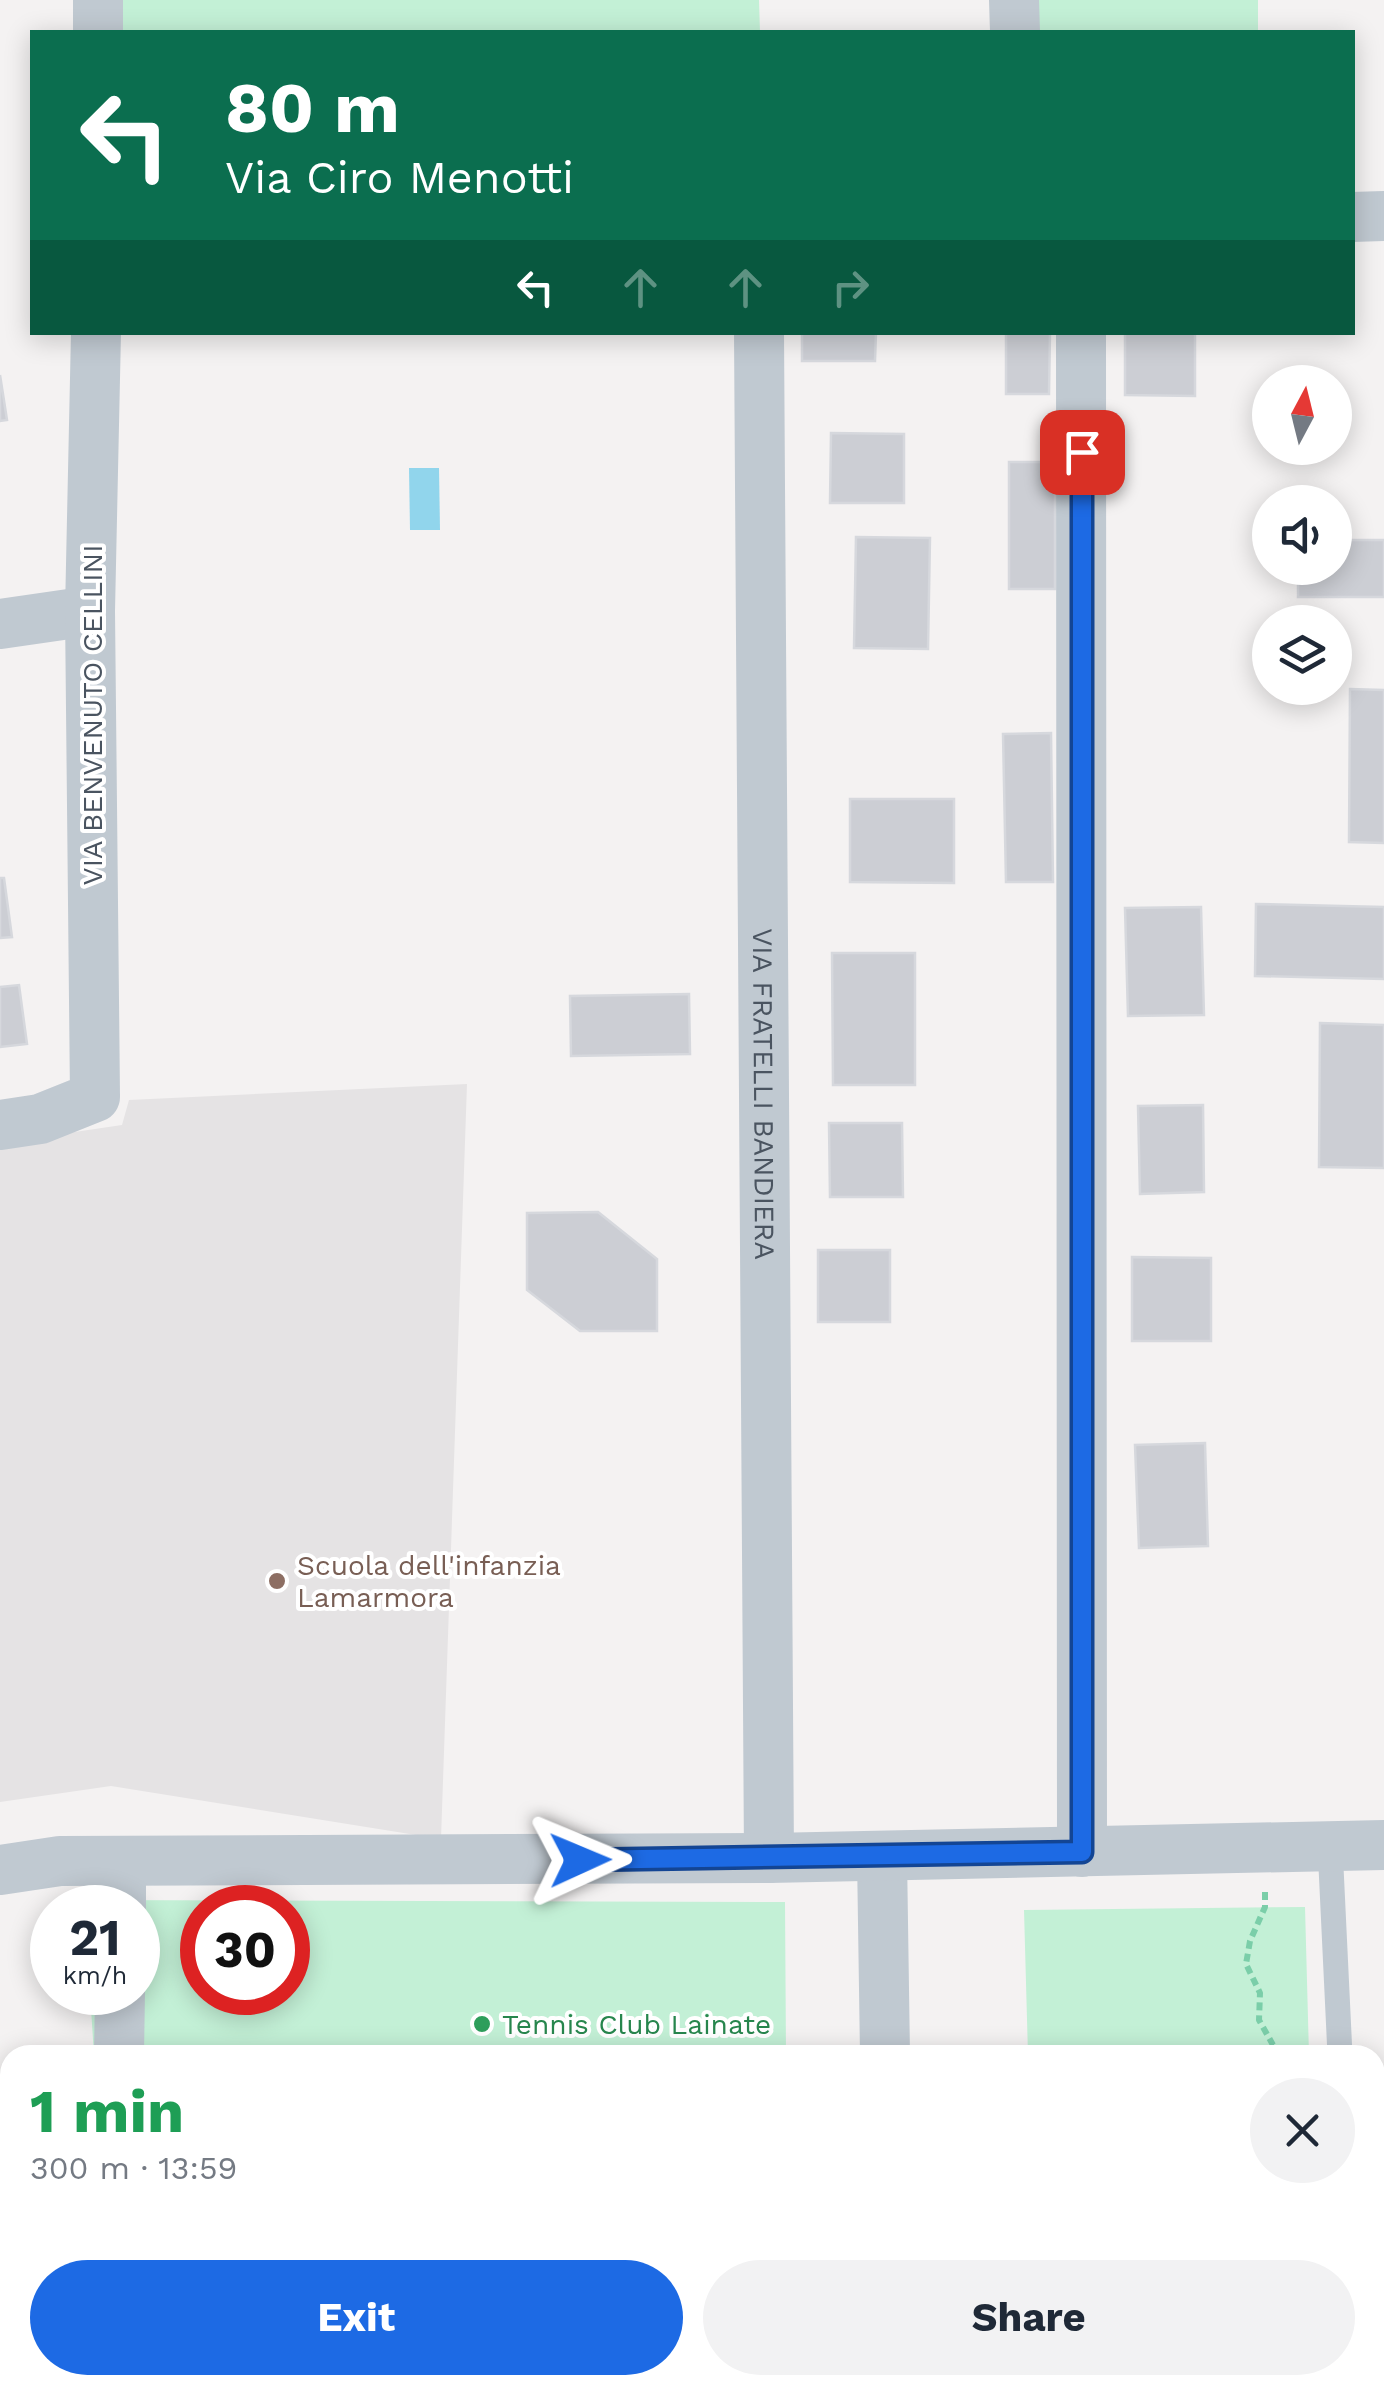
<!DOCTYPE html>
<meta charset="utf-8">
<style>
:root{--surface:#fff;--page:#f2f2f3;--text:#1f2937;--muted:#747a83;--accent:#1d6ae4}
body{margin:0;font-family:"Work Sans",sans-serif;background:var(--page);color:var(--text);height:100vh;display:flex;flex-direction:column;font-size:38px;white-space:nowrap}
*{box-sizing:border-box;margin:0}
p{font-size:32px;color:var(--muted)}
.icon{flex:none;width:55px;height:55px;fill:none;stroke:currentColor;stroke-width:2;stroke-linecap:round;stroke-linejoin:round}
.map{position:relative;flex:1;overflow:hidden}
.sheet{position:absolute;left:0px;top:2045px;width:1385px;height:350px;display:flex;flex-direction:column;background:var(--surface);border-radius:30px 30px 0 0;box-shadow:0 5px 25px #0003}
.sheet>*{flex:none}
.top-card{position:absolute;left:30px;top:30px;width:1325px;height:305px;border-radius:0px;box-shadow:0 5px 25px #0003;background:#0b6e4f;color:#fff;overflow:hidden}
.needle{width:65px;rotate:7deg}
.tools{position:absolute;left:1252px;top:365px;display:grid;gap:20px}
.tools a{display:grid;place-items:center;width:100px;height:100px;border-radius:50%;background:var(--surface);box-shadow:0 5px 25px #0003;font-size:50px}
.speed{position:absolute;left:30px;top:1885px;display:flex;gap:20px;font-size:50px;font-weight:700;text-align:center}
.speed>*{display:grid;place-content:center;width:130px;height:130px;border-radius:50%;background:var(--surface);box-shadow:0 5px 25px #0003;line-height:1}
.speed small{font-size:25px;font-weight:400}
.speed .limit{border:15px solid #d22;background:#fff;color:#111}
.pin{position:absolute;display:grid;place-items:center;width:85px;height:85px;color:#fff;margin:-42px;border-radius:20px;box-shadow:0 5px 15px #0006}
.me{position:absolute;width:110px;margin:-55px;rotate:89deg;stroke-linejoin:round;filter:drop-shadow(0 0 8px #0008)}
.turn{display:flex;align-items:center;gap:35px;height:210px;padding:0 30px;font-size:45px}
.turn .icon{width:130px;height:130px;stroke-width:2.5}
.turn b{display:block;font-size:70px;line-height:85px}
.lanes{display:flex;align-items:center;height:95px;padding:0 30px;background:#0003;justify-content:center;gap:50px;direction:ltr}
.lanes .off{opacity:.35}
.round{display:grid;place-items:center;flex:none;width:105px;height:105px;border-radius:52px;background:var(--page)}
.overview{display:flex;align-items:center;justify-content:space-between;height:170px;padding:0 30px}
h1{font-size:60px;font-weight:700;line-height:75px;color:#1e9e55}
.primary-button{display:flex;gap:20px;margin-top:auto;padding:20px 30px}
.primary-button a{flex:1;height:115px;border-radius:60px;background:var(--accent);color:#fff;font-size:40px;font-weight:700;line-height:115px;text-align:center}
.primary-button a+a{background:var(--page);color:var(--text)}
.map>svg:first-child{display:block}
.education{fill:#e5e3e4}
.green{fill:#c3f0d6;fill-rule:evenodd}
.water{fill:#91d5ec}
.building{fill:#ccced4;stroke:#d6d8dd;stroke-width:2.5}
.lines{fill:none;stroke-linecap:round;stroke-linejoin:round}
.path{stroke:#7bcea9;stroke-width:6;stroke-dasharray:8 5;stroke-linecap:butt}
.service{stroke:#c0c9d1;stroke-width:25}
.minor{stroke:#c0c9d1;stroke-width:50}
.route-casing{stroke:#134594;stroke-width:25}
.route{stroke:#1d6ae4;stroke-width:18}
.education-dot{fill:#8d6e63;stroke:#fff;stroke-width:4}
.leisure-dot{fill:#2e9e5b;stroke:#fff;stroke-width:4}
.labels{text-anchor:middle;stroke-width:8;stroke-linejoin:round;paint-order:stroke}
.street-label{font-size:28px;fill:#4a5460;stroke:#fff}
.education-label{font-size:28px;fill:#785e54;stroke:#fff;text-anchor:start}
.leisure-label{font-size:28px;fill:#27864d;stroke:#fff;text-anchor:start}
</style>
<div class="map">
<svg width="1384" height="2395" viewBox="0 0 1384 2395">
<rect width="100%" height="100%" fill="#f4f2f2"/>
<path class="education" d="M467,1084l-26,755 -330,-53 -111,16v-659l122,-18 7,-25z"/>
<path class="green" d="M119,0h640l1,32h-641z
M1038,0h220v32h-219z
M82,1900l703,2 1,153h-692l-4,-62 48,-1v-84l-55,-1zM202,1908h86v84h-86z
M1305,1907l4,148h-281l-4,-145z
M120,2385h668v10h-667z"/>
<path class="water" d="M409,468h30l1,62h-30z"/>
<path class="building" d="M802,332h74l-1,29h-73z
M1006,332h44l-1,62h-43z
M1125,332h70v64l-70,-1z
M0,375l7,45 -7,1z
M831,433l73,1v69h-74z
M1009,462h46v127h-46z
M856,537l74,1 -2,111 -74,-1z
M1335,540h49v57h-86v-29h37z
M1350,689l34,1v153l-35,-1z
M1051,733l2,149h-47l-3,-148z
M850,799h104v84l-104,-1z
M0,878h4l8,59 -12,1z
M1256,904l128,3v72l-129,-3z
M1201,907l3,108 -76,1 -3,-108z
M832,953h83v132h-82z
M19,985l8,59 -27,3v-60z
M689,994l1,60 -119,2 -1,-60z
M1320,1023l64,2v143l-65,-1z
M1203,1105l1,87 -64,2 -2,-88z
M829,1123h73l1,74h-73z
M598,1212l59,47v72h-77l-53,-41v-77z
M818,1250h72v72h-72z
M1132,1257l79,1v83h-79z
M1205,1443l3,103 -69,2 -4,-103z"/>
<g class="lines">
<path class="path" d="M1265,1892v15l-15,34 -4,23 14,29 -1,27 14,25 12,10
M1313,2385v10"/>
<path class="service" d="M1330,1846l10,209"/>
<g class="minor">
<path d="M1014,0l1,32"/>
<path d="M98,32v-32"/>
<path d="M1352,217l32,-1"/>
<path id="s1" d="M759,332l10,1526"/>
<path d="M1081,332l1,1520"/>
<path d="M0,624l90,-13"/>
<path d="M0,1125l40,-6 55,-22 -5,-486 6,-279"/>
<path d="M882,1856l3,199"/>
<path d="M0,1870l60,-9 709,-3 615,-13"/>
<path d="M121,1908v-45"/>
<path d="M119,2055l1,-63"/>
<path d="M0,2325l10,-1"/>
<path d="M119,2385v10"/>
<path d="M891,2385v10"/>
</g>
</g>
<g class="lines">
<g class="route-casing">
<path id="route" d="M580,1860l502,-8v-1400"/>
</g>
<use href="#route" class="route"/>
</g>
<circle class="education-dot" cx="277" cy="1581" r="10"/>
<circle class="leisure-dot" cx="482" cy="2024" r="10"/>
<g class="labels">
<g class="street-label">
<text transform="translate(92 715) rotate(-90)" y="10">VIA BENVENUTO CELLINI</text>
<text dy="10" stroke="none"><textPath href="#s1" startOffset="762">VIA FRATELLI BANDIERA</textPath></text>
</g>
<g class="education-label">
<text x="297" y="1575">Scuola dell'infanzia<tspan x="297" dy="32">Lamarmora</tspan></text>
</g>
<g class="leisure-label">
<text x="502" y="2034">Tennis Club Lainate</text>
</g>
</g>
</svg>
<div class="tools">
<a><svg class="needle" viewBox="-14 -14 28 28"><path d="M0-13l5 13h-10z" fill="#e53935"/><path d="M0 13l5-13h-10z" fill="#747a83"/></svg></a>
<a><svg class="icon" aria-label="sound" viewBox="0 0 24 24"><path d="M4 9h4l5-4v14l-5-4H4zM17 9q2 3 0 6"/></svg></a>
<a><svg class="icon" aria-label="layers" viewBox="0 0 24 24"><path d="M12 4l9 5-9 5-9-5zM3 14l9 5 9-5"/></svg></a>
</div>
<div class="speed"><div>21<small>km/h</small></div><div class="limit">30</div></div>
<div class="pin" style="left:1082px;top:452px;background:#d93025"><svg class="icon" aria-label="arrive" viewBox="0 0 24 24"><path d="M6 21V4h12l-3 4 3 4H6"/></svg></div>
<svg class="me" style="left:580px;top:1860px" viewBox="-20 -20 40 40"><path d="M0-17L14 15 0 8-14 15z" fill="#1d6ae4" stroke="#fff" stroke-width="4"/></svg>
<div class="top-card">
<div class="turn"><svg class="icon" aria-label="left" viewBox="0 0 24 24"><path d="M17 20v-9H6M10 6l-5 5 5 5"/></svg><div><b>80 m</b>Via Ciro Menotti</div></div>
<div class="lanes"><svg class="icon" aria-label="left" viewBox="0 0 24 24"><path d="M17 20v-9H6M10 6l-5 5 5 5"/></svg><svg class="icon off" aria-label="ahead" viewBox="0 0 24 24"><path d="M12 20V5M6 11l6-6 6 6"/></svg><svg class="icon off" aria-label="ahead" viewBox="0 0 24 24"><path d="M12 20V5M6 11l6-6 6 6"/></svg><svg class="icon off" aria-label="right" viewBox="0 0 24 24"><path d="M7 20v-9h11M14 6l5 5-5 5"/></svg></div>
</div>
<section class="sheet">
<div class="overview"><div><h1>1 min</h1><p>300 m · 13:59</p></div><a class="round"><svg class="icon" aria-label="close" viewBox="0 0 24 24"><path d="M6 6l12 12M18 6L6 18"/></svg></a></div>
<div class="primary-button"><a>Exit</a><a>Share</a></div>
</section>
</div>
